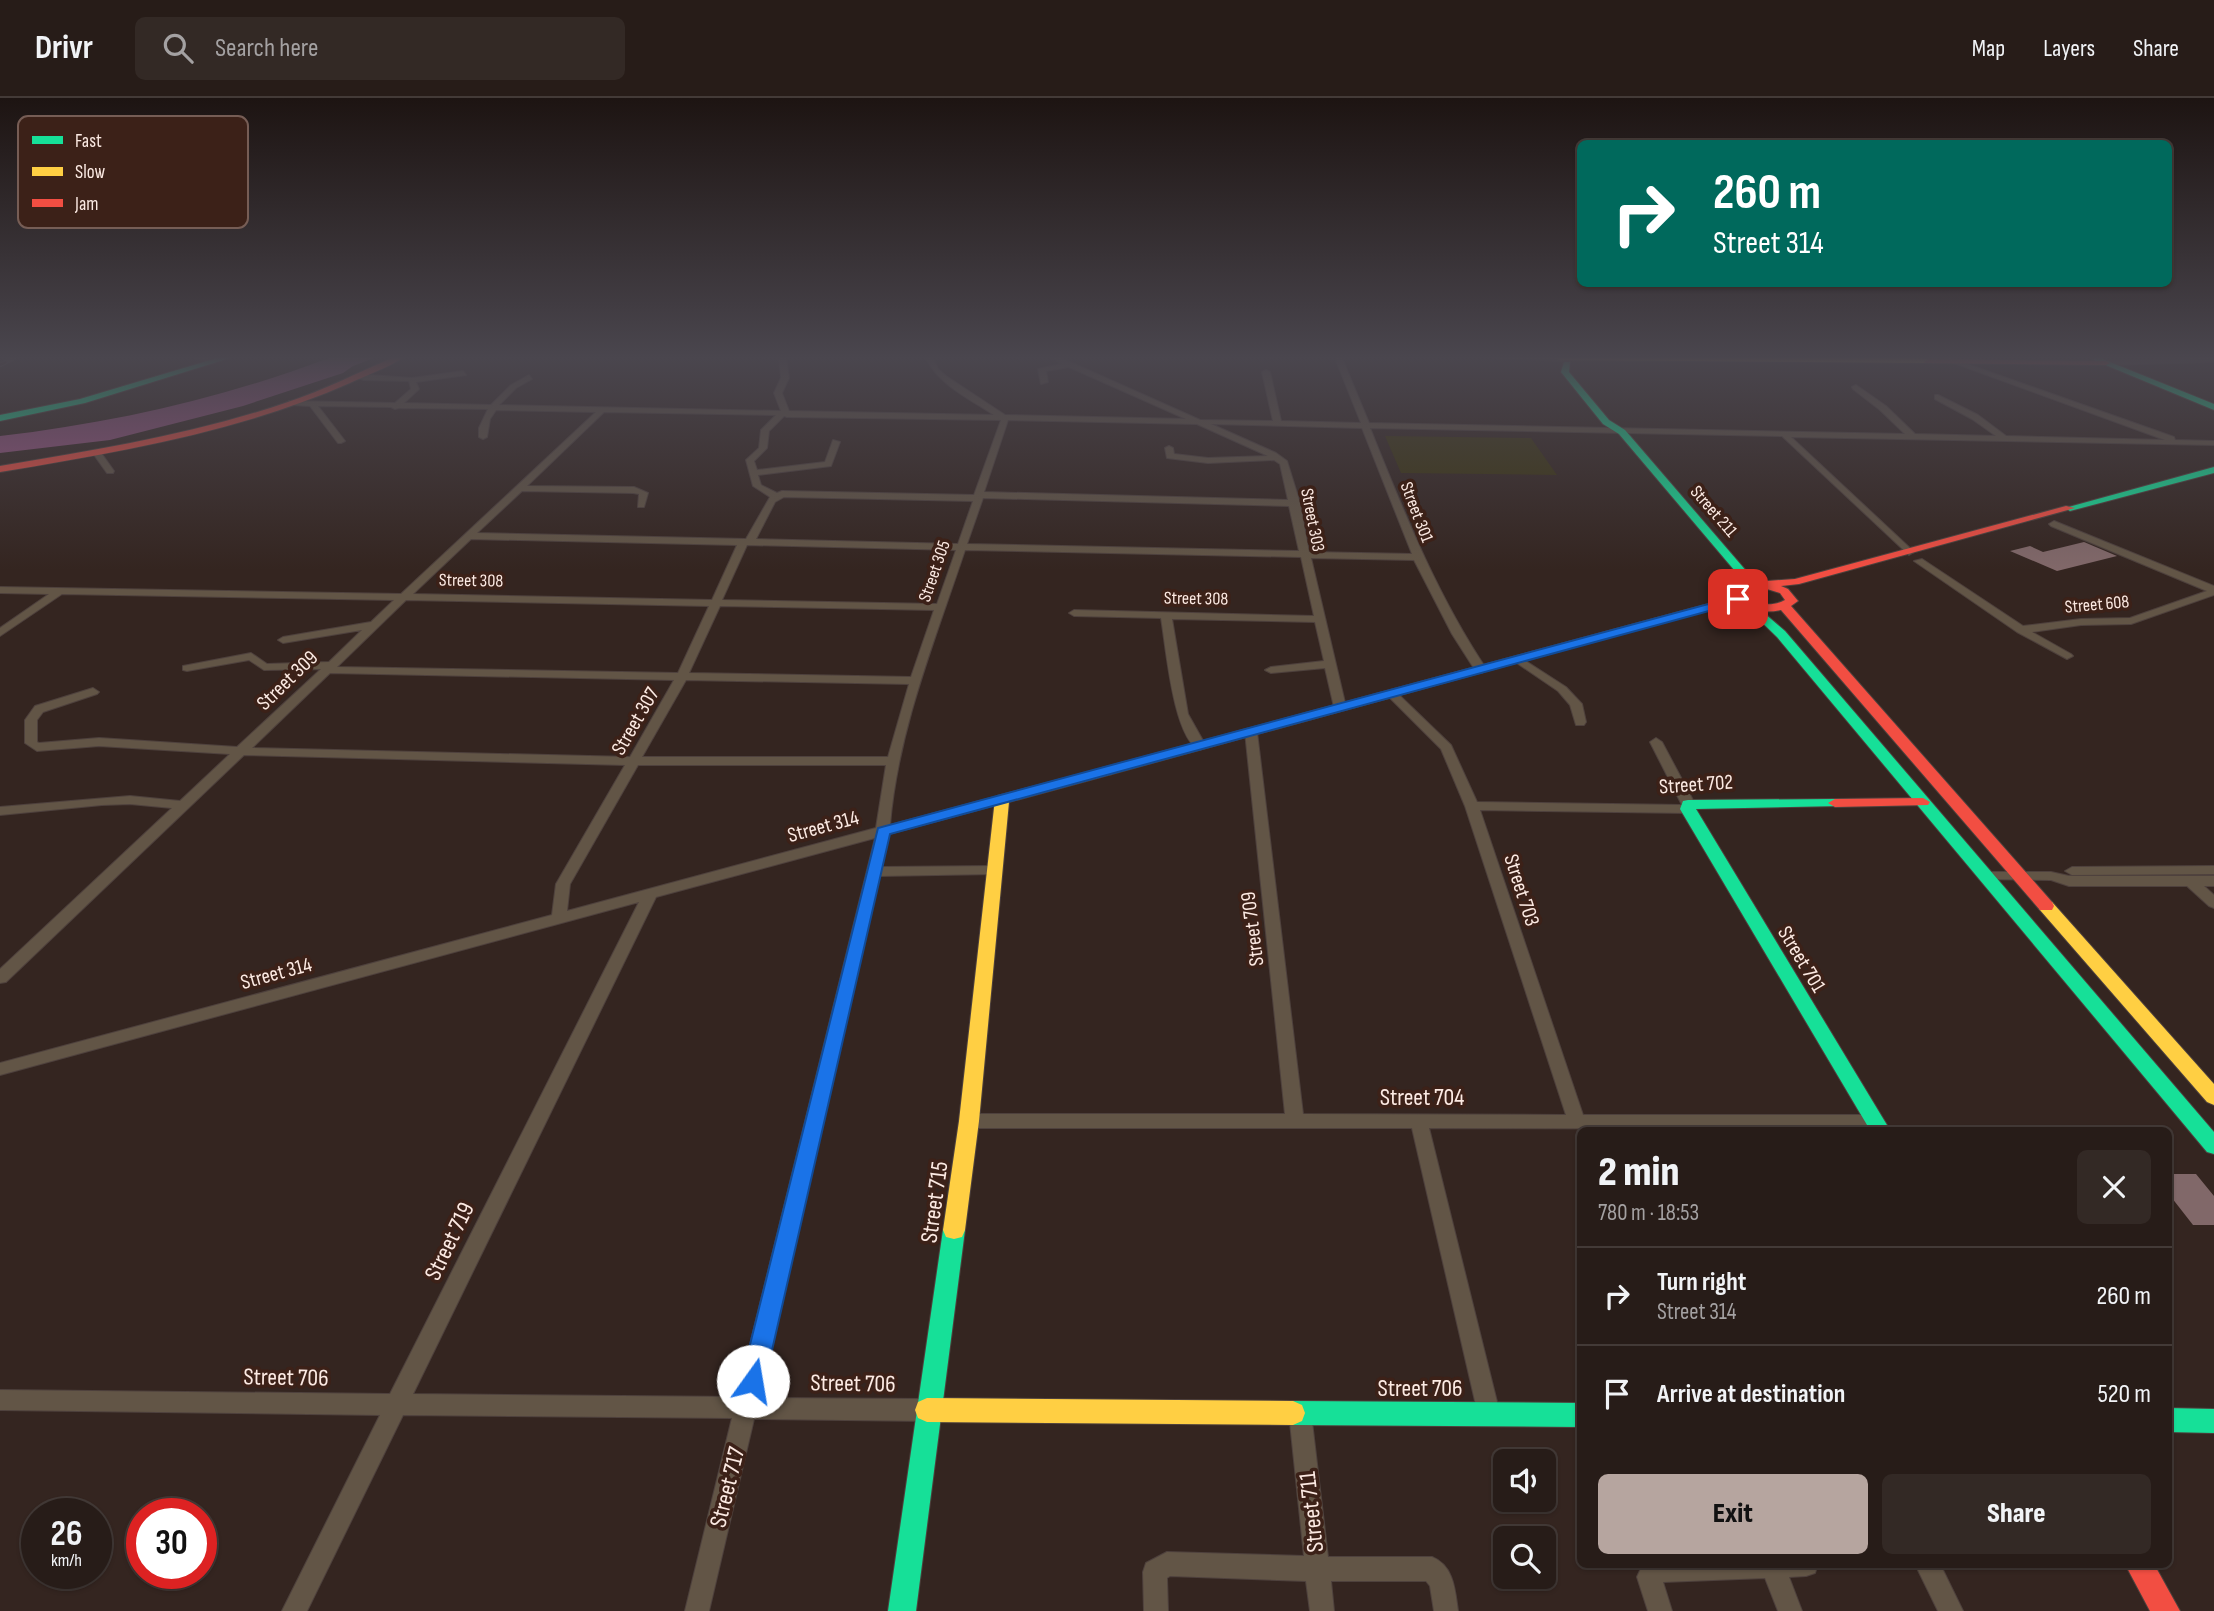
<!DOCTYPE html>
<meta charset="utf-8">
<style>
:root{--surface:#271c18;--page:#332925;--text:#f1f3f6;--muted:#a4a1a2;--line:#433a37;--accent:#b6a59f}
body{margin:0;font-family:"Sofia Sans Condensed",sans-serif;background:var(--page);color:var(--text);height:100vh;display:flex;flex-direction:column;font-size:26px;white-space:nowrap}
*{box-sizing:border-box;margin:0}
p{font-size:23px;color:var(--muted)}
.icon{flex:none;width:38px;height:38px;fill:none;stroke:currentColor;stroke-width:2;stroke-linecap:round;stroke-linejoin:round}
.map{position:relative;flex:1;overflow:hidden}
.details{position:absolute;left:1577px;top:1029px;width:595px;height:441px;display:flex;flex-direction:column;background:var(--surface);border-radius:10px;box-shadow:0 2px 5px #0004,0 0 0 2px var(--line)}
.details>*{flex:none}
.top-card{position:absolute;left:1577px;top:42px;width:595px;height:147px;border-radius:10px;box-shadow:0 2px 5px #0004,0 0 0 2px var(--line);background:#00695c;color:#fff;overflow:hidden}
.fabs{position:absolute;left:1493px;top:1351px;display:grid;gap:14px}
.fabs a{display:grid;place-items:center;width:63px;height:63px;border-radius:10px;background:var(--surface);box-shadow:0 2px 5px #0004,0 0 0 2px var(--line);font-size:35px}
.speed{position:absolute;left:21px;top:1400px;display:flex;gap:14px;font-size:35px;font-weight:700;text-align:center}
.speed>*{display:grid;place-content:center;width:91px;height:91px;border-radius:50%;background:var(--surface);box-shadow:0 2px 5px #0004,0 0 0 2px var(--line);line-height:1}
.speed small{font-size:18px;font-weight:400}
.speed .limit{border:10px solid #d22;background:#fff;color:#111}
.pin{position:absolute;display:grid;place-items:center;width:60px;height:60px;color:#fff;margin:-30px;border-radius:14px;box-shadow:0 4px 10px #0006}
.me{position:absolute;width:77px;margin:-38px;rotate:13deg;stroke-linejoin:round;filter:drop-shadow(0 0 5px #0008)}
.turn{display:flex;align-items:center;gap:24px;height:147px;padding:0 21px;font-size:32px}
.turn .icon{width:91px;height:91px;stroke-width:2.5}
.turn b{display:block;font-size:49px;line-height:60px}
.round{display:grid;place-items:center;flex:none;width:74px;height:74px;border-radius:10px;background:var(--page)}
.headline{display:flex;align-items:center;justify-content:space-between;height:119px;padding:0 21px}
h1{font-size:42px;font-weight:800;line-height:52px}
.action{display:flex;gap:14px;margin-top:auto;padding:14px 21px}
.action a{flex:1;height:80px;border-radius:10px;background:var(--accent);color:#111;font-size:28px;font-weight:800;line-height:80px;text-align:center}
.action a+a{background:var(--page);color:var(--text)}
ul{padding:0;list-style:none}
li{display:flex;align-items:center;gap:21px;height:98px;padding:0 21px;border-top:2px solid var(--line)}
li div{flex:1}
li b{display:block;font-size:26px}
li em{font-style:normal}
header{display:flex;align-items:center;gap:42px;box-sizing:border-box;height:98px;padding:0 35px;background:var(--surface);border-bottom:2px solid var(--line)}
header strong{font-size:33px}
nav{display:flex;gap:38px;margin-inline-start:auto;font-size:24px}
.search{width:490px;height:63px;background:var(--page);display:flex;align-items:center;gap:18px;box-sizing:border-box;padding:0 24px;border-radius:10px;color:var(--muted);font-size:26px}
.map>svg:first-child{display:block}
.green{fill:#3b340f}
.water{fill:#9a5584}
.building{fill:#816869}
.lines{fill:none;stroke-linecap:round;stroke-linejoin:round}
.street-casing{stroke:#4e413d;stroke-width:2}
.fast-casing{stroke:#4e413d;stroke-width:2}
.slow-casing{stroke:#4e413d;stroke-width:2}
.jam-casing{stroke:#4e413d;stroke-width:2}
.street{fill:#625546;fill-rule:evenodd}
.fast{fill:#16e098;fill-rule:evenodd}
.slow{fill:#ffcf43;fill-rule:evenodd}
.jam{fill:#f24e42;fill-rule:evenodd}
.rail-casing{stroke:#685c53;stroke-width:4.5}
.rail{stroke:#3c2118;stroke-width:2.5;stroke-dasharray:7;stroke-linecap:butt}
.route{fill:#1a73e8;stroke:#114b97;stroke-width:2}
.labels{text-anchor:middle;stroke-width:7;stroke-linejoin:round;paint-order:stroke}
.far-street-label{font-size:18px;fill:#fceae3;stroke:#3c2118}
.street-label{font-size:21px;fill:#fceae3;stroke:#3c2118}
.near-street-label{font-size:24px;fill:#fceae3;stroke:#3c2118}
.key{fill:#3c2118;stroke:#765d55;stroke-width:2}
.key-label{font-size:19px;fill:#fceae3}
</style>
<header>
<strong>Drivr</strong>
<div class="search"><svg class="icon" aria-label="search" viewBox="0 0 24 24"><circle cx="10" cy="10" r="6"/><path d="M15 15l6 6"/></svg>Search here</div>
<nav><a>Map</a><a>Layers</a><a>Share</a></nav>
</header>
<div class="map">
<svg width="2214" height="1513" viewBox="0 0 2214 1513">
<rect width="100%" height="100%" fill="#342520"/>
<path class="green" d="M1385,338l146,2 26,37 -156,-2z"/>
<path class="water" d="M329,260h45l-21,8 -10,7 -100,33 -133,34 -110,13v-17c113,-13 223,-38 329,-78z"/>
<path class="building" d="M2084,444l33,14 -60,15 -47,-20 20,-5 13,6z
M2168,1076h28l18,22v29h-21l-25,-32z"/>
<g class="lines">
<g class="street-casing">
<path id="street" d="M194,260h12l10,4 -3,2z
M779,260h7l3,20 -7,15 7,18 205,4c-24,-16 -55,-30 -68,-57h7l5,11 8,7 59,39 181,4 -117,-52 -23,4 2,11 -7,2 -3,-15 24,-5 -10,-6h9l139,62 73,1 -11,-49 4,-2 4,2 11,49 80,2 -26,-65h7l27,65 536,11 -25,-24 -27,-21 -1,-2 4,-2 30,21 29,28 81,2 -24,-17 -37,-20v-4h3l40,20 28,21 159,4 -222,-81 7,-1 224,79 1,3 39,1v4l-423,-8 121,113 2,2 -5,3 -127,-119 -412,-8c34,84 66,166 117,242l-6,3 -6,-3 -23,-36 -38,-74 -103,-2 35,149 -6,4 -6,-4 -9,-39 -54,5 -6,-3 6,-3 53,-6 -9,-39 -143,-3 16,95 18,32 -6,4c-27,-11 -34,-104 -39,-132l-87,-2 -5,-3 5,-3 240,6 -13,-59 -336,-7c-30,90 -67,180 -75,275l112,-30 7,4 -2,3 -118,32 -8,33 114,-1 7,4 -7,4 -116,2 -120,522 168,1 8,4 3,7 -3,7 -8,4 -173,-2 -45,192h-24l47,-193 -329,-3 -96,196h-25l98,-196 -380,-5v-20l390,4 249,-492 -639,173v-12l552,-148 4,-31 69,-119 -381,-10 -238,227 -6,1v-14l172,-161 -42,-4 -28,1 -102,10v-8l130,-11 50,5 50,-47 -131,-8 -62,5 -12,-8v-23l10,-14 58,-18 6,4 -2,2 -54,18 -6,8v22l2,1 60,-5 138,9 84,-78 -57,1 -15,-10 -62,11 -4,-1v-4l68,-13 16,11 62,-2 33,-32 -79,13 -5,-3 5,-3 88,-15 23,-22 -332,-6 -62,42v-8l49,-34 -49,-1v-6l401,7 195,-182 -100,-2 -6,9 -3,18 -4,2 -4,-2v-9l9,-19 -89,-1 -4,1 -4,-2 -73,-1 27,35 -4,2h-3l-28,-37 -18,-1h-3v-4l106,2 16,-14 -2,-8 -45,-1 -11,-4 4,-2 55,4 51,-7 3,4 -50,7 3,7 -15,14 87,2 20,-20 18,-10 3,4 -16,9 -17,17 282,6 -7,-18 7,-15zM604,314l172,3 -15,15 -2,18 -13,12 7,26 17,11 -24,42 -269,-6 45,-42 111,2 6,1 -1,13h6l4,-14 -14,-6 -107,-1zM784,318l3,1 214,3 -27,75 -192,-4 -5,2 -16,-8 -3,-10 73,-9 9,-24 -7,-2 -8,22 -68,8 -3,-9 13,-13 2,-17zM1008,322l189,4 71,32 -60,2 -34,-4 -1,-6 -4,-2 -4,2 2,10 41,5 66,-3 6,4 8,36 -304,-8zM1211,326l151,4 50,126 -103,-2 -9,-49 -13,-42 -11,-8zM784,399l189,4 -15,43 -202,-5 19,-37zM983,400l306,8 10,45 -332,-7zM471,441l266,6 -25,55 -299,-6zM747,447l209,5 -19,54 -215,-4zM406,502l303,6 -31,67 -341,-6zM720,508l214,4 -23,67 -222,-4zM330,575l344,7 -44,77 -378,-9zM686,582l223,4 -21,73h-246zM638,667h248l-10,63 -309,83 3,-27zM875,740l-138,559 -324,-3 243,-497z
M1492,260h74v1l-3,2z
M2214,260v4l-108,3 -4,-2 4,-2z
M93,352h6l15,21 -1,2h-6l-15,-21z
M2054,423l160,65v9l-83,29 -50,1 -49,7 39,22 2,2 -6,3 -50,-27 -103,-71 8,-2 101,67 58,-7 49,-1 77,-27 -156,-65 -2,-2z
M1518,558l48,31 16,17 4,18 -2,3h-8l-6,-20 -12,-14 -44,-30 -2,-2z
M1392,592l4,2 55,53 26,57 205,3 -32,-63 6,-4 6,4 33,62 -2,8 -5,1 -208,-3 103,305h292l6,2 3,5 -3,5 -6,2 -446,-1 71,286 -3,7 -8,4 -8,-4 -3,-7 -66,-286h-443l-6,-2 -3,-5 3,-5 6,-2h316l-40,-382 6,-4 6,4 46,382 263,1 -101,-309 -24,-57 -53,-53v-4z
M2214,768v8l-142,1 -7,-4 7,-4z
M1985,774h66l18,4h145v10h-10l10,9v13l-5,-2 -22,-20h-118l-18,-6 -71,-1 -2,-3 2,-3z
M1300,1304l8,4 3,7 17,144h104c22,9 23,33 26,54h-24l-4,-25 -4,-5h-95l3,30h-24l-4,-30 -136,-5 -3,2 1,33h-24l-1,-39 3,-9 21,-11 137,4 -15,-143 3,-7z
M1643,1466h175l-3,9 -9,3 -17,1 13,34h-24l-13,-33 -102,4 9,29h-24l-11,-34z
M1915,1466h25l23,47h-25z"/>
</g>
<g class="fast-casing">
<path id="fast" d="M217,260h13l-145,45 -85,18v-6l80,-16z
M2100,260l114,46v6l-123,-51z
M1564,264h6l-1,10 40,48 16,10 129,150v4h-8l-127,-150 -16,-10 -42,-52z
M2214,369v6l-144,38 -5,-3z
M1738,498l6,3 -2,2 -630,173 -5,1 -7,-4 2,-3z
M1749,502l36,31 429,501v22l-7,-2 -430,-515 -32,-31 -2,-2z
M1835,701l5,1 2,3 -2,3 -144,3 194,321h-20l-190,-321 3,-8 5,-1z
M954,1123l8,2 3,7 -49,381h-28l55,-381 3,-7z
M1293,1303l287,2v24l-287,-2 -9,-4 -3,-8 3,-8z
M2168,1310l46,1v24l-46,-1z"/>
</g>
<g class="slow-casing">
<path id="slow" d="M1556,260h321l50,1 4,2 -4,2 -367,-3z
M1107,669l5,1 2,3 -2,3 -103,28 -30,319 -14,109 -3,7 -8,2 -8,-2 -3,-7 16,-109 36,-322 2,-3z
M2046,803l6,1 162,182v21l-7,-3 -167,-192 -2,-4z
M927,1300l366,3 9,4 3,8 -3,8 -9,4 -366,-3 -9,-4 -3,-8 3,-8z"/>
</g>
<g class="jam-casing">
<path id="jam" d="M392,260h11c-16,10 -36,17 -53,25 -111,49 -231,69 -350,89v-6c97,-16 195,-32 288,-64 36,-12 69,-29 104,-44z
M1927,261l179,2 4,2 -4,2 -182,-2z
M2066,408l9,2 -276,76 -18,2 7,3 10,12 -7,5 261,296 2,4 -2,4h-12l-259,-300c-21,5 -41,-2 -56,-18l3,-8 67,-5zM1757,488l23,7 5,7c-17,9 -34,3 -48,-9v-2z
M1923,700l7,4 -2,3 -93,2 -7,-4 7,-4z
M2125,1466h29l26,47h-30z"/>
</g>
<use href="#street" class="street"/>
<use href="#fast" class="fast"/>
<use href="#slow" class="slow"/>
<use href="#jam" class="jam"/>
<g class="rail-casing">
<path id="rail" d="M0,267l14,-7"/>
</g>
<use href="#rail" class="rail"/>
</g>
<linearGradient id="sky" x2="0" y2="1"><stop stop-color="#1d1412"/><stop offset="0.55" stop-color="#4a464e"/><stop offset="1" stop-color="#4a464e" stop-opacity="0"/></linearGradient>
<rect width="2214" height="472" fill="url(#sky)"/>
<path class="route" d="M1738,498l4,1v5l-852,232 -125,547 -4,8 -8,3 -9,-3 -3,-8 137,-553z"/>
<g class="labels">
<g class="far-street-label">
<text transform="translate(1714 413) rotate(49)" y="6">Street 211</text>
<text transform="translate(1417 414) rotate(69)" y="6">Street 301</text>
<text transform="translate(1313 422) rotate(79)" y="6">Street 303</text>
<text transform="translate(934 473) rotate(-71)" y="6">Street 305</text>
<text transform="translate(471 482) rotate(1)" y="6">Street 308</text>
<text transform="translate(1196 500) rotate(1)" y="6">Street 308</text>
<text transform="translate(2097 506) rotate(-5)" y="6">Street 608</text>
</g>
<g class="street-label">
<text transform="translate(287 582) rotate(-44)" y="7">Street 309</text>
<text transform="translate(635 623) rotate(-60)" y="7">Street 307</text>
<text transform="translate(1696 686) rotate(-4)" y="7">Street 702</text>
<text transform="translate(823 728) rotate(-15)" y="7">Street 314</text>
<text transform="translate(1522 792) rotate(72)" y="7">Street 703</text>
<text transform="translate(1252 831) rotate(-97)" y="7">Street 709</text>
<text transform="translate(1802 861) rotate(59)" y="7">Street 701</text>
<text transform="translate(276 875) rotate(-15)" y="7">Street 314</text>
</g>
<g class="near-street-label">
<text x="1422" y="1007">Street 704</text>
<text transform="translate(934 1104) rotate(-82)" y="8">Street 715</text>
<text transform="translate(449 1143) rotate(-64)" y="8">Street 719</text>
<text transform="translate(286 1279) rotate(1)" y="8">Street 706</text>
<text transform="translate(853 1285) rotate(1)" y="8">Street 706</text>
<text x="1420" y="1298">Street 706</text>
<text transform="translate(727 1389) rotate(-76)" y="8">Street 717</text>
<text transform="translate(1311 1414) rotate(-96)" y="8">Street 711</text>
</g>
</g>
<rect x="18" y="18" width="230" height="112" rx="10" class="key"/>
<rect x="32" y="38" width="31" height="8" fill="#16e098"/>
<rect x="32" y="69" width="31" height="9" fill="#ffcf43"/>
<rect x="32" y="101" width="31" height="8" fill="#f24e42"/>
<g class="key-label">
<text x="75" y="49">Fast</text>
<text x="75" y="80">Slow</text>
<text x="75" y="112">Jam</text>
</g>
</svg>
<div class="fabs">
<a><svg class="icon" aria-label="sound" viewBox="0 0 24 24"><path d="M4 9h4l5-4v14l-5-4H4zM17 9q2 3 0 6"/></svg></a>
<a><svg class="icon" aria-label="search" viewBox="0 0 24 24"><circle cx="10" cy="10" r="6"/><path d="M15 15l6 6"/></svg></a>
</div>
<div class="speed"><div>26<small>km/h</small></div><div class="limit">30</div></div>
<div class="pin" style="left:1738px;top:501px;background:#d93025"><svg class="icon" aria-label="arrive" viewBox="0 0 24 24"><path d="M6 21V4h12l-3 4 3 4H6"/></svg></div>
<svg class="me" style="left:753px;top:1283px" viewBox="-20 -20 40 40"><circle r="19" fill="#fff"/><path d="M0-13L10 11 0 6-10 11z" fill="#1a73e8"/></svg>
<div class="top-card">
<div class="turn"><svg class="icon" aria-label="right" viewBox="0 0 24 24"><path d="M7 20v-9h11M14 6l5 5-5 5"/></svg><div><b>260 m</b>Street 314</div></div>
</div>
<section class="details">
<div class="headline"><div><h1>2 min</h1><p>780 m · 18:53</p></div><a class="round"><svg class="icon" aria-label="close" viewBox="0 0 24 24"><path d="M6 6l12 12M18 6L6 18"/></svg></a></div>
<ul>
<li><svg class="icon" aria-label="right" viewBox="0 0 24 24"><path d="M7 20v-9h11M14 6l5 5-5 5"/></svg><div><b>Turn right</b><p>Street 314</p></div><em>260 m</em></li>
<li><svg class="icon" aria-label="arrive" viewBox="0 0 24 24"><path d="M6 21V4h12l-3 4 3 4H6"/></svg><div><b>Arrive at destination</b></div><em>520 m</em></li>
</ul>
<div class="action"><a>Exit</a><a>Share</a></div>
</section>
</div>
